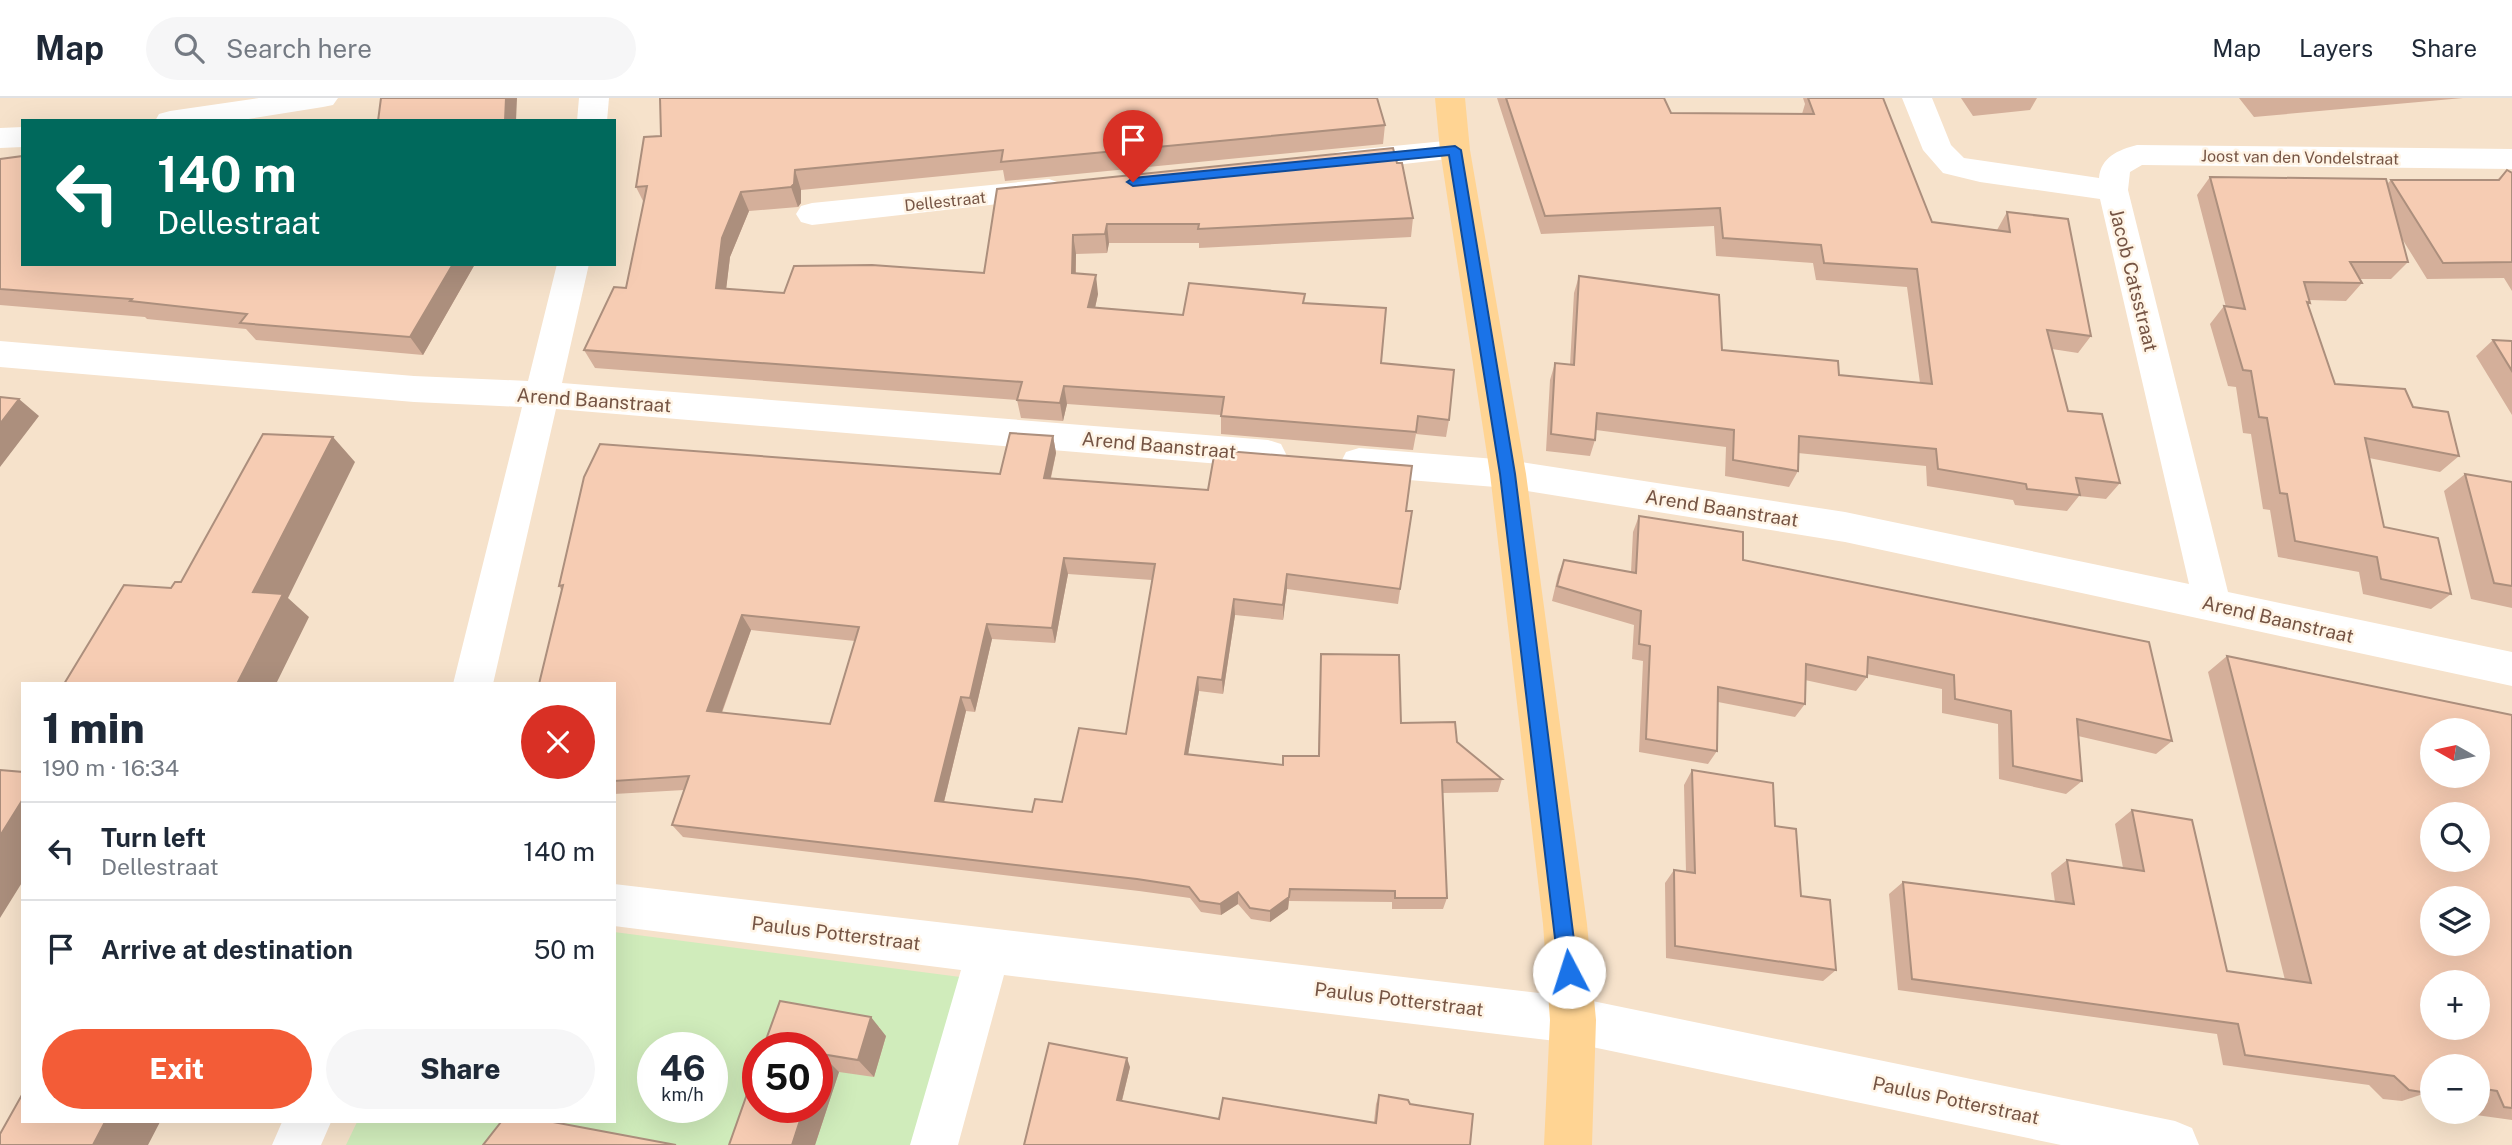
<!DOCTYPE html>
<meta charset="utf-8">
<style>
:root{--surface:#fff;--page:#f6f6f7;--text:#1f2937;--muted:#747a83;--line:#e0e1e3;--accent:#f35c37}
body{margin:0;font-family:"Public Sans",sans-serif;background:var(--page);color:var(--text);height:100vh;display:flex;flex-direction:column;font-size:26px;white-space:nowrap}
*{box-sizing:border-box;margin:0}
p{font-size:23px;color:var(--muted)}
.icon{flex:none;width:38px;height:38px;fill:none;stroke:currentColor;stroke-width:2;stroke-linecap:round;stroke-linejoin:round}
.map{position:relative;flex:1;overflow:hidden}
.sheet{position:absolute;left:21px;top:584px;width:595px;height:441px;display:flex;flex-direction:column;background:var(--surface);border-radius:0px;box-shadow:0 7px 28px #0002}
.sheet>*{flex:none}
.top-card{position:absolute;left:21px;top:21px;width:595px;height:147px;border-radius:0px;box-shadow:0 7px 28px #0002;background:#00695c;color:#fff;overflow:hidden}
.needle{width:46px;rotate:279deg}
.controls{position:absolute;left:2420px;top:620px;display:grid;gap:14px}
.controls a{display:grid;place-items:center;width:70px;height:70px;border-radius:50%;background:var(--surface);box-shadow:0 7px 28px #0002;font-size:35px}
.speed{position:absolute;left:637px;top:934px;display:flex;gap:14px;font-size:35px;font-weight:700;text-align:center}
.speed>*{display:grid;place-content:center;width:91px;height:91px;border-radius:50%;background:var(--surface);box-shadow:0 7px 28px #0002;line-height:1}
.speed small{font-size:18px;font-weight:400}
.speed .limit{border:10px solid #d22;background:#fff;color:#111}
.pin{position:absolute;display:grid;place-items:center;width:60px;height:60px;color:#fff;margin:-72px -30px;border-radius:50% 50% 50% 0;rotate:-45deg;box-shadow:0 0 7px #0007}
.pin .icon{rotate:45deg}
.me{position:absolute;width:77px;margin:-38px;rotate:355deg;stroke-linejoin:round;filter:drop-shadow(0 0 5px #0008)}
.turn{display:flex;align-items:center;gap:24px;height:147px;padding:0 21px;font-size:32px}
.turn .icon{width:91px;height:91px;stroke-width:2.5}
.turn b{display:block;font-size:49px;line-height:60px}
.round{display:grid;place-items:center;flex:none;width:74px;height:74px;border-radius:37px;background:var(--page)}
.summary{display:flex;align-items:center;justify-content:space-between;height:119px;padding:0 21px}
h1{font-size:42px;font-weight:800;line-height:52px}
.action{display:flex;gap:14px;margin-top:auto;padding:14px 21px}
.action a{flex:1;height:80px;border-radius:42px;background:var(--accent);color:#fff;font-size:28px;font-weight:800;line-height:80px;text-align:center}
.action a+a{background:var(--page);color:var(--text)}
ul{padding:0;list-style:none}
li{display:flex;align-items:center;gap:21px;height:98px;padding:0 21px;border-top:2px solid var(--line)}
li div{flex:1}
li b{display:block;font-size:26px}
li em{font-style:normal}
header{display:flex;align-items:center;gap:42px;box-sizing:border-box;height:98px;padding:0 35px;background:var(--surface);border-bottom:2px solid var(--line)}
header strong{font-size:33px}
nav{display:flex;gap:38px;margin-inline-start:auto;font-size:24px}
.search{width:490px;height:63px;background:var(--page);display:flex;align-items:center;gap:18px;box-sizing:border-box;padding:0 24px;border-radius:38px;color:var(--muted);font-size:26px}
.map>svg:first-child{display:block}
.residential{fill:#f6e2cb;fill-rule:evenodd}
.green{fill:#d0ecbb;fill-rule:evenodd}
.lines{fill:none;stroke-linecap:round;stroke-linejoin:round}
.minor{fill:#fff;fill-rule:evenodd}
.major{fill:#ffd493;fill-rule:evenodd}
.wall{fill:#d4af9a;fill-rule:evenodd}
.shaded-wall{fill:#ac8f7d}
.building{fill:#f6ccb3;stroke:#ac8f7d;stroke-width:2;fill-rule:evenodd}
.route{fill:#1a73e8;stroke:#114b97;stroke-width:2}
.labels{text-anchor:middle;stroke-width:5;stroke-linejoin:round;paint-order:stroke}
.far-street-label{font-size:16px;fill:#755444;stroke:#fff4e5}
.street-label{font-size:19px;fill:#755444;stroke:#fff4e5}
</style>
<header>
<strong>Map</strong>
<div class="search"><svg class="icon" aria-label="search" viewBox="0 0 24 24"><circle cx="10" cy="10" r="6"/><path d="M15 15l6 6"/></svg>Search here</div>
<nav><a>Map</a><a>Layers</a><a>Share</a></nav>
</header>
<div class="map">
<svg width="2512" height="1047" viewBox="0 0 2512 1047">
<rect width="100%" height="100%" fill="#fef0dd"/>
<path class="residential" d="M0,0h2512v1047h-2512zM23,23h591v143h-591zM23,586h591v438h-591zM2432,632h46v45h-46zM2432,716h46v45h-46zM2432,800h46v45h-46zM2432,884h46v45h-46zM653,950h59v60h-59zM758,950h59v60h-59zM2432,968h46v45h-46z"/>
<path class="green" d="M614,834l354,46 -48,167h-108l24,-75 30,2 14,-45 -97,-13 -12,34h-13v37l-21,60h-391l11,-23h257zM653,950h59v60h-59z"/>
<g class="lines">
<path class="minor" d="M259,0h79l-5,7 -10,2 -87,14h-81l4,-7 11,-3z
M579,0h30l-2,23h-30z
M1902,0h30l19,47 13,13 135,20c2,-21 19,-28 38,-33l375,4v20l-370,-4 -12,7 -2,18 100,402 284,60v34l-667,-144 -337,-54 -149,-12 -13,-4 -5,-10 5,-10 13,-4 149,12 337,52 344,72 -89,-385 -120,-17 -37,-9 -20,-23z
M23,29v20l-23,1v-20z
M1455,42l11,3 4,7 -4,7 -124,14 -11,-3 -4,-7 4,-7 11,-3z
M1049,81l11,4 4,7 -4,7 -248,28 -11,-3 -5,-8 5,-8 11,-3z
M557,166h32l-27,119 706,57 13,4 5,10 -5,10 -13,4 -712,-59 -63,275h-40l69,-277 -108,-5 -414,-35v-26l414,35 114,5z
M614,786l959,113 602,124 17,7 7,17h-138l-488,-102 -569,-68 -46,170h-48l51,-175 -347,-44z
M282,1024h49l-10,23h-49z"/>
<path class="major" d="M1435,0h30l5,52 56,324 61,450 9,96 -4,125h-48l6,-125 -7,-96 -53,-450 -50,-324z"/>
</g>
<path class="wall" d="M1497,0h167l7,15 131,1 3,-10 -2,-6h80l49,124 65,8 10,-18 84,124 -13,17 -26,-4 16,62 52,72 -14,16 -27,-3 -12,15 -52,-6 -2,-5 -86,-14 -1,-20 -128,-13v18l-9,16 -64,-11 1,-29 -130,-17 -1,10 -5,16 -44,-5 4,-71 5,-17 15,2 4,-72 5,-17 143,74 117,25 81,8 -13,-96 -91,-7 -3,-17 -97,-7 -2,-30 -173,8z
M1961,0h76l-7,12 -57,6z
M2239,0h224l-209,19z
M1385,27l-2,19 -378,37 -2,-11 -202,20v13l-3,4 -49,4 -19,46 -4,32 58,4 200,-20 13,-84 416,29 -2,19 -212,11v-5h-90l-2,10 -31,1v19l22,21 -3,14 88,7 121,-12 77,60 68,57 -3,17 -30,-3 -3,16 -192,-16v-19l-154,-11 -4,17 -42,-3 -4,-18 -422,-32 -11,-18 42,-62 18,-85 -8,-16 8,-50z
M0,61l23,105h452l-52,91 -167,-15 -10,-11 -99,-10 -2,-2 -145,-12z
M2507,72l5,3v118l-8,-13 -77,1 -26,-42 7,25 -17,17h-31l2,4 -16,18 -37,-1 1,3 -2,2 27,79 78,23 46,49 -19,16 -71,-14 15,69 67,67 -20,15 -68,-15 -4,-22 -81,-15 -8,-47 -7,-1 -12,-75 -8,-1 -7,-46 -8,-1 -18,-62 14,-18 2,1 -29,-112 13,-18 177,7 4,-4h106z
M2493,242l19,1v74l-36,-59z
M1053,338l3,17 -5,25 361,33 -14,93 -111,-15 -4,31 -48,-5 -12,79 -24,-3 -11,63 95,11 35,-9 3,-102 80,69 56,19 45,37 -4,13 -56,1 5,105 -4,11h-51v-7l-103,-1 -1,8 -18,13 -19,-3 -13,-15 -17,11 -20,-3 -11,-14 -51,-7 -456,-54 -11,-12 12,-35 -70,4v-110l-55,-98 441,-112zM1068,476l84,6 -26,154 -64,68 -30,10 -88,-10 22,-91 9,1 17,-73 63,4zM751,532l104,11 -25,83 -108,-11z
M2465,376l47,8v126l-41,-9 -27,-108z
M1639,418l104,44 429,181 -16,13 -78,-18 4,45 -16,13 -67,-15 -1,-55 -56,-11v-24l-75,-15v3l-11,14 -51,-11v24l-10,13 -77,-15 -1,49 -9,13 -69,-12 4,-91 -11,-2 2,-34 -82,-24 6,-26 6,-15 67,12 2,-40z
M2227,558l285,59v405l-36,-5 -2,-4h4v-45h-46v28l-6,-1 -24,8 -19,-2 -14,-14 -146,-20 -6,-31 -319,-44 -9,-96 14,-12 152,20 -4,-29 16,-13 56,8 -8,-44 17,-14 95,161 58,9 -77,-308z
M1692,672l83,56 26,70 35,74 -13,11 -157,-23 -1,-75 9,-13 12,2 -2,-87z
M886,938l-12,41 -35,-5 -24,73h-86l88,-97z
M1130,969l-8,34 97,18 155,3 2,-18 3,-9 31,9 60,41h-446z"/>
<path class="shaded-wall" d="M506,0h11l-1,23h-11z
M795,72l6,20v13l-3,4 -7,-20z
M741,94l8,19 -19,46 -6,50 -8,-19 6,-50z
M1107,126l2,19 -2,10 -2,-19z
M1073,137l3,19 -1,38 -3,-19z
M453,166h22l-52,91 -13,-18z
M1096,177l2,19 -7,32 -3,-19z
M1064,288l3,18 -4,17 -3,-18z
M19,301l20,17 -39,51v-43z
M1053,338l3,17 -9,41 -3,-16z
M333,339l22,25 -67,136 21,19 -33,67h-39l16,-92z
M1064,460l4,16 -13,69 -3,-15z
M1287,476v15l-4,31v-15z
M1234,501l1,16 -12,79 -1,-14z
M742,517l9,15 -34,95 -10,-14z
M987,526l5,15 -17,73 -5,-14z
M1198,579l1,14 -13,76 -1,-13z
M961,599l5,14 -25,103 -6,-13z
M23,701v82l-23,37v-82z
M1290,791l-2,20 -18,13v-11z
M1238,794v12l-17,11 -1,-11z
M871,919l15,19 -12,41 -16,-17z
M821,956l18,18 -24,73h-23l12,-37h13v-41z
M1127,960l3,9 -10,41 -3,-8z
M105,1024h55l-12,23h-55z"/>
<path class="building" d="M381,0h125l-1,23h-127z
M660,0h717l8,27 -384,37 2,-12 -208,20 -1,14 -3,3 -50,5 -19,46 -6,50 68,5 10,-27 78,-1 112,8 13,-84 396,-41 4,15h5l11,55 -215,11 1,-5h-92l-2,10 -32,1 -1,38 24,2 -8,32 95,8 6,-32 116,11 -2,9 83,5 -5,55 73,7 -5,50 -31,-4 -2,16 -195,-16 3,-19 -160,-11 -4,17 -43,-3 5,-18 -438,-32 30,-63 12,1 21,-102 -11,1 8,-50 17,-1z
M1506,0h158l7,15 143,1 -6,-16h75l49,124 78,10 -3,-20 61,7 23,117 -44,-6 21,81 34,3 18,69 -44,-5 4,17 -53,-6 -1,-5 -88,-15 -2,-20 -137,-13 -1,35 -65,-11 1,-30 -137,-17 -2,27 -44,-6 4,-71 19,2 5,-89 140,19 3,55 116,11 1,14 93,9 -15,-115 -93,-6 -3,-18 -98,-7 -3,-30 -175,8z
M23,58v108h430l-43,73 -170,-14 7,-9 -117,-13 2,-2 -132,-10v-130z
M2507,72l5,3v89l-69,1 -52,-83h108z
M2210,79l176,2 22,83h-58l12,21 -58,-1 6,21 -3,-1 28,82 70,5 8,18 35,5 11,44 -94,-18 19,89 54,11 13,56 -70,-15 -4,-22 -82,-16 -8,-47 -7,-1 -13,-75 -8,-1 -8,-46 -8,-1 -19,-64 21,3z
M2493,242l19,1v30z
M0,299l19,2 -19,25z
M1010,335l43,3 -9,42 164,12 7,-40 197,16 -6,45h6l-12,78 -113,-15 -4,31 -49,-6 -12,81 -24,-3 -13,77 98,11v-9h36l2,-102 78,1 2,68 54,-1 2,20 45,37 -60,1 5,118h-52v-7l-105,-2 -1,8 -19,14 -20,-3 -12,-16 -18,12 -20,-3 -11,-14 -52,-8 -465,-54 17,-49 -75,5v-97h-75l24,-99 -4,1 25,-109 16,-33 400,30zM1064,460l91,6 -29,170 -47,-6 -17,74 -27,-3 -3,13 -97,-11 26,-104 9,1 17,-74 65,4zM742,517l117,12 -29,97 -123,-13z
M263,336l70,3 -80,155 30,2 -46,90h-173l60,-99 47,3 4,-6h6z
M2465,376l47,8v104l-18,-3z
M1639,418l104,16v28l406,82 23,99 -95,-22 5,62 -69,-15 -2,-55 -56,-12 -1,-24 -86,-18 -1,20 -61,-13 -1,40 -87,-17 -1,64 -71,-12 4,-93 -11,-2 2,-33 -84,-25 7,-26 72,13z
M2227,558l285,59v393l-8,-1 -7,-16 -19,-3v-22h-46v23l-4,4 -19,-3 -15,-14 -149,-21 -7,-31 -326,-45 -9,-97 171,22 -7,-44 77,11 -12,-61 60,10 35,151 84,12zM2432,632h46v45h-46zM2432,716h46v45h-46zM2432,800h46v45h-46zM2432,884h46v45h-46z
M0,672l23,2v27l-23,37z
M1692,672l81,13 2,43 21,3 5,67 29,4 6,70 -161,-24 -1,-76 21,3z
M780,903l91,16 -13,43 -37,-6 -4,13v-19h-54z
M1049,945l78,15 -10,42 102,19 4,-21 153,25 3,-28 29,5 2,4 63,10 -3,31h-446z
M758,965v45h46l-12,37h-63z
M23,995v29h82l-12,23h-93v-11z
M501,1024h52l123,23h-193z"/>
<path class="route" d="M1455,48l6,4 54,324 63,498 -3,6 -6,3 -7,-3 -3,-6 -59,-498 -51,-319 -316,31 -6,-4 6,-4z"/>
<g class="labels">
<g class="far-street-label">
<text transform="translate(2300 59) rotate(1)" y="6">Joost van den Vondelstraat</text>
<text transform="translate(945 103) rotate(-6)" y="6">Dellestraat</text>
</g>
<g class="street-label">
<text transform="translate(2134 182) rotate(76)" y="7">Jacob Catsstraat</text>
<text transform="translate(594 302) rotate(4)" y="7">Arend Baanstraat</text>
<text transform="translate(1159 347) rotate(5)" y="7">Arend Baanstraat</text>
<text transform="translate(1722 410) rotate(9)" y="7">Arend Baanstraat</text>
<text transform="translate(2278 521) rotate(13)" y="7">Arend Baanstraat</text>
<text transform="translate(836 835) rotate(7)" y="7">Paulus Potterstraat</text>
<text transform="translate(1399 901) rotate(7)" y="7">Paulus Potterstraat</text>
<text transform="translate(1956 1002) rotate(12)" y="7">Paulus Potterstraat</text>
</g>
</g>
</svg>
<div class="controls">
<a><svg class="needle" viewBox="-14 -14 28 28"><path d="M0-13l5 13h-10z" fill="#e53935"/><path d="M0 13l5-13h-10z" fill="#747a83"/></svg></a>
<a><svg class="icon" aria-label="search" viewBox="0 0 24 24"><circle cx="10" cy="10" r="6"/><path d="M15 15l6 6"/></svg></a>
<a><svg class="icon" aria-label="layers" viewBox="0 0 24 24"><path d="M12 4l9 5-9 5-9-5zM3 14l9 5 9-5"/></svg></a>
<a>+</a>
<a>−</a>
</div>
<div class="speed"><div>46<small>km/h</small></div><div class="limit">50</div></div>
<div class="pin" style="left:1133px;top:84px;background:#d93025"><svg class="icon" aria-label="arrive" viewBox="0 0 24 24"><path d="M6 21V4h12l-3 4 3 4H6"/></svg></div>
<svg class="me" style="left:1569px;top:874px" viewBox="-20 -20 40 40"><circle r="19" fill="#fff"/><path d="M0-13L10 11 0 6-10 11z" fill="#1a73e8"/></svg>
<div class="top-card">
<div class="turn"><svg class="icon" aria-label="left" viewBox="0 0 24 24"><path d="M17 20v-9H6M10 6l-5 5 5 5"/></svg><div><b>140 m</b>Dellestraat</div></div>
</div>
<section class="sheet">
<div class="summary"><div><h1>1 min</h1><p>190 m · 16:34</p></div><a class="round" style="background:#d93025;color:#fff"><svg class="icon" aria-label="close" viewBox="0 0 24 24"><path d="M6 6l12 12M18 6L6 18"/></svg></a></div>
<ul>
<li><svg class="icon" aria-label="left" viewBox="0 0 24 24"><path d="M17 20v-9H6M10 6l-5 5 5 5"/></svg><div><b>Turn left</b><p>Dellestraat</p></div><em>140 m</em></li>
<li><svg class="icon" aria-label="arrive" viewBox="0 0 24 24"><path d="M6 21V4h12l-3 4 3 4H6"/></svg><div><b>Arrive at destination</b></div><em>50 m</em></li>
</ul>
<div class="action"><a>Exit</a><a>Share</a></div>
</section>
</div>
